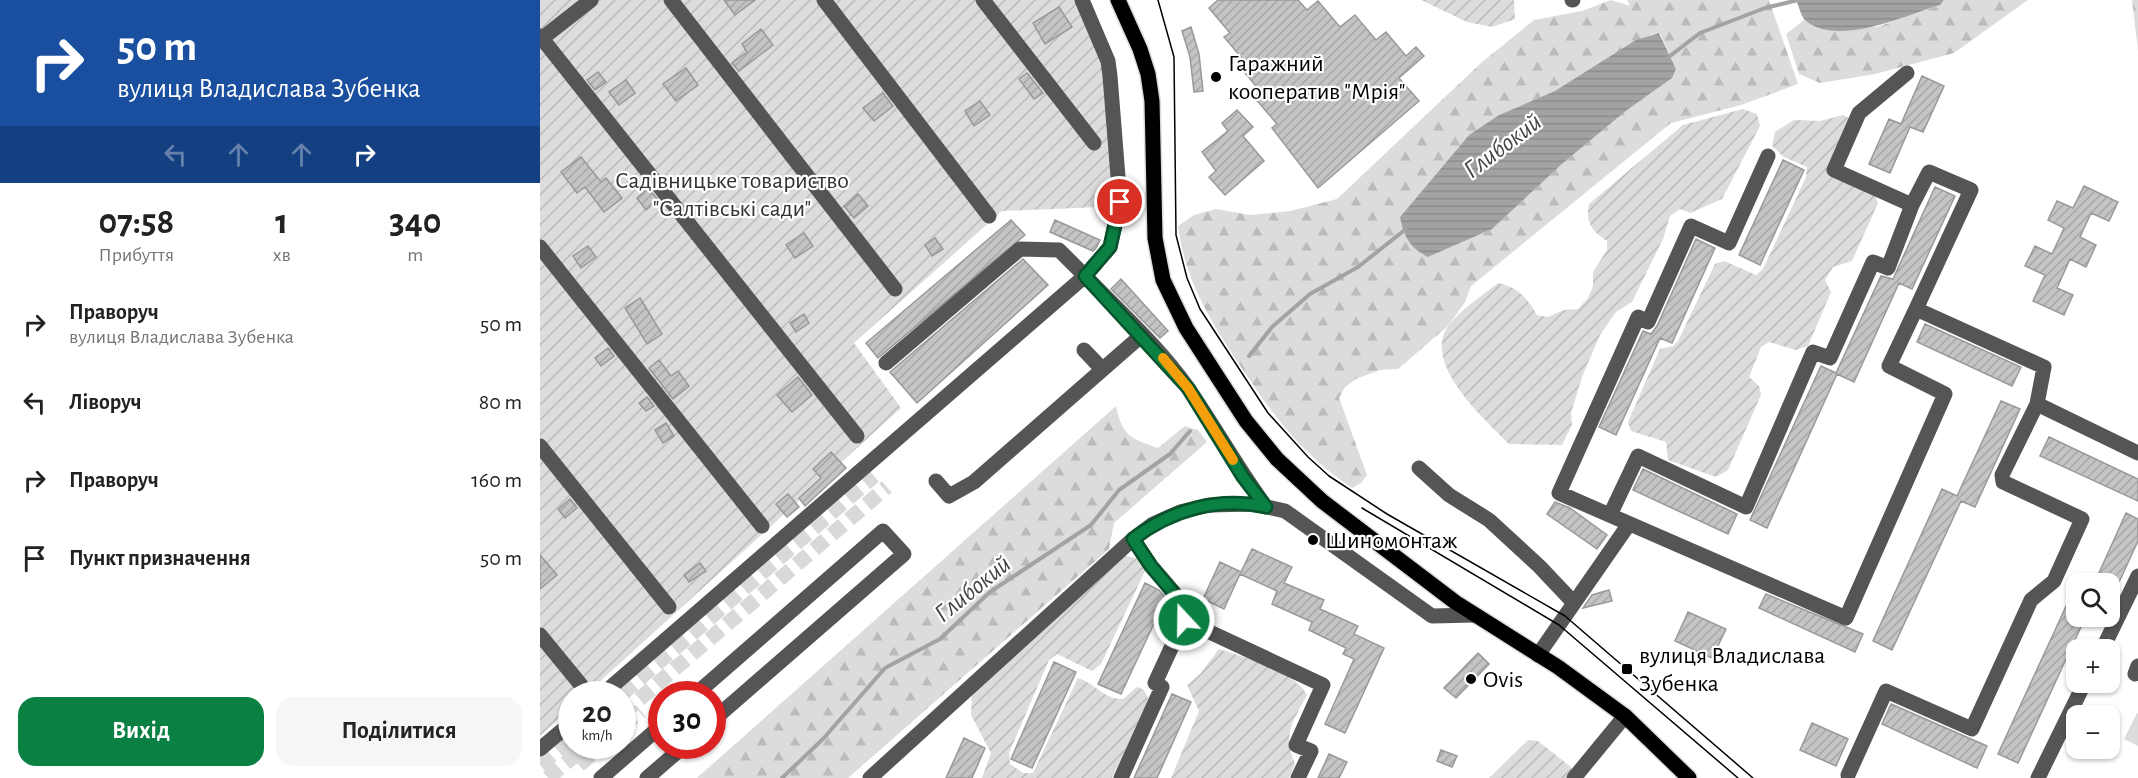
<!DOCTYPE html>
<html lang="uk">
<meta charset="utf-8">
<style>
:root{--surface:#fff;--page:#f6f6f6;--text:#222;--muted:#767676;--accent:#0b8043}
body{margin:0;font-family:"Alegreya Sans",sans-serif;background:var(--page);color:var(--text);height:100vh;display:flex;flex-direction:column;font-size:22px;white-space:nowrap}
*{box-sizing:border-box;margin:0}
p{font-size:20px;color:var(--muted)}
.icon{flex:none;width:33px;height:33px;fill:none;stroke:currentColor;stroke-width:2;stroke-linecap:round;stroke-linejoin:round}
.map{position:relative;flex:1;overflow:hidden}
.drawer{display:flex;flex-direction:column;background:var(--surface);width:540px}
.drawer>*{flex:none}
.hud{background:#1a4fa0;color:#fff;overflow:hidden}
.buttons{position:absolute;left:1526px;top:573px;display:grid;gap:12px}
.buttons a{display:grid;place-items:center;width:54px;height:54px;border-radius:12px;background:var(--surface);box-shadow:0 2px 4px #0004;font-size:30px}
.speed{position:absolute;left:18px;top:681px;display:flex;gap:12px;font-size:30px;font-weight:700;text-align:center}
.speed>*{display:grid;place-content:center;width:78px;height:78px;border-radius:50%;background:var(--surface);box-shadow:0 2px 4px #0004;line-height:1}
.speed small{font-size:15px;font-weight:400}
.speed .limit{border:9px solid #d22;background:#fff;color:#111}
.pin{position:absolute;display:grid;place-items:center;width:51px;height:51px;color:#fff;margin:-26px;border:3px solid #fff;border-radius:50%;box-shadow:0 2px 6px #0007}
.me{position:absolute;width:66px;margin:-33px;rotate:339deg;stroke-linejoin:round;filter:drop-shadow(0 0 4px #0008)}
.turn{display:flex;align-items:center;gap:21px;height:126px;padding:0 18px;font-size:27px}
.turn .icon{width:78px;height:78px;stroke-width:2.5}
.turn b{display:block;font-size:42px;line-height:51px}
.lanes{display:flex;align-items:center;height:57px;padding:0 18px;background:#0003;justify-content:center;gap:30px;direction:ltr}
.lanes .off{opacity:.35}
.eta{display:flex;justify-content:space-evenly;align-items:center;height:102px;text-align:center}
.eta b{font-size:36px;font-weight:600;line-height:42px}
.action{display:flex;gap:12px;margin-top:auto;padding:12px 18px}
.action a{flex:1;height:69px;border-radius:18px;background:var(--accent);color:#fff;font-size:24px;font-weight:600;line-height:69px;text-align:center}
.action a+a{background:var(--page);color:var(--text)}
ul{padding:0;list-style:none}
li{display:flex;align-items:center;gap:18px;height:78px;padding:0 18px}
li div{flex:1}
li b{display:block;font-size:22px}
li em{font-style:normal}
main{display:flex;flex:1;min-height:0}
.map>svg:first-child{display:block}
.grass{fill:#dcdcdc}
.forest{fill:url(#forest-firs);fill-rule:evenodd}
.garden{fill:url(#garden-furrows)}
.water{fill:url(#water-rules)}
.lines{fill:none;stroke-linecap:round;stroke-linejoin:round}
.stream{stroke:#a3a3a3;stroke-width:4}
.building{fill:url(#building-hatch);stroke:#999;stroke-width:1.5}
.minor-tunnel{stroke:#d9d9d9;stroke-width:15;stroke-dasharray:15 8;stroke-linecap:butt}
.major-casing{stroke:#dbdbdb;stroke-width:18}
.minor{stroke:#555;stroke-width:15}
.major{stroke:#000;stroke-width:15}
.tram{stroke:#000;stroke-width:1.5}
.route-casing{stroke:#07532c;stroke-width:15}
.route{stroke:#0b8043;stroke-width:10}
.slow{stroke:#f59e0b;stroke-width:10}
.poi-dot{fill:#000;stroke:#fff;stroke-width:2}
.labels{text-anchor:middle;stroke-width:4.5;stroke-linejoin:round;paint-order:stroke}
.poi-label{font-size:24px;fill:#000;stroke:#fff;text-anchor:start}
.park-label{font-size:24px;fill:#333;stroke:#fff}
.water-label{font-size:26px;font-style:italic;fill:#444;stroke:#fff}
</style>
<main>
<section class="drawer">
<div class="hud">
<div class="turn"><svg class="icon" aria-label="right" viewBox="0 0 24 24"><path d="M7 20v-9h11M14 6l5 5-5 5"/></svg><div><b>50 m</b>вулиця Владислава Зубенка</div></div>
<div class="lanes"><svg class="icon off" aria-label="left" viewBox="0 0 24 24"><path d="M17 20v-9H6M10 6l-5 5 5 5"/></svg><svg class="icon off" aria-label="ahead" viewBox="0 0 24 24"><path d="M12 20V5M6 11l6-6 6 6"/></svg><svg class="icon off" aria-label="ahead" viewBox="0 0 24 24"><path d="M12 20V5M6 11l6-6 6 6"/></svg><svg class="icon" aria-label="right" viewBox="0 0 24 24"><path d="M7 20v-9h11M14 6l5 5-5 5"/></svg></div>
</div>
<div class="eta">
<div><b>07:58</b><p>Прибуття</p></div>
<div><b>1</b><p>хв</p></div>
<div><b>340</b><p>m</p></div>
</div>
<ul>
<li><svg class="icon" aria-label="right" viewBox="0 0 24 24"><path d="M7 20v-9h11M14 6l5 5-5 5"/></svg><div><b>Праворуч</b><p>вулиця Владислава Зубенка</p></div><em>50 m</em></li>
<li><svg class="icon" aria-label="left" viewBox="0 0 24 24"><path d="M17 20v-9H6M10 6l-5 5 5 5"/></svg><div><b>Ліворуч</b></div><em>80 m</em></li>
<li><svg class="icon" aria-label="right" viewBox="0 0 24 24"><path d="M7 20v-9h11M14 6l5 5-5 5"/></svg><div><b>Праворуч</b></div><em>160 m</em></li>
<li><svg class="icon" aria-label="arrive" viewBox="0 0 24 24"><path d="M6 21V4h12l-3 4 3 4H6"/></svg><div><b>Пункт призначення</b></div><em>50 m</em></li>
</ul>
<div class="action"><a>Вихід</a><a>Поділитися</a></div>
</section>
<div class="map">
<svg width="1598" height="778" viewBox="0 0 1598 778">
<defs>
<pattern id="forest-firs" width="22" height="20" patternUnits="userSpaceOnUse" patternTransform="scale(1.5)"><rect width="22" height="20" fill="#dcdcdc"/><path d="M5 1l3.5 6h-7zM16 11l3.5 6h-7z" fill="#bbb"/></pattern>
<pattern id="garden-furrows" width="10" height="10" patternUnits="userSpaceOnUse" patternTransform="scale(1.5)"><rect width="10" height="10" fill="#dcdcdc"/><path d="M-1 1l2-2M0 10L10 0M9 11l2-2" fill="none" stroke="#bbb"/></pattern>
<pattern id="water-rules" width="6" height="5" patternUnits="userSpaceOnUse" patternTransform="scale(1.5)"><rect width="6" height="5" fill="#a3a3a3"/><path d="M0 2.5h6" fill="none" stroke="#8b8b8b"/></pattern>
<pattern id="building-hatch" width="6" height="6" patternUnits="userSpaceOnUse" patternTransform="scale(1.5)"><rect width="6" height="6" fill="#c4c4c4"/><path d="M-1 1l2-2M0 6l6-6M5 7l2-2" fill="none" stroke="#a7a7a7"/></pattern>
</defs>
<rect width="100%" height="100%" fill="#fff"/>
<path class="grass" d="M1597,713l1,1v32l-14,-7z"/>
<path class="forest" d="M1071,0l19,6 -3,-6h142l29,84 -57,21 -70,18 -200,163 -6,16 -17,24 -50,43 -18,1 -24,9 -11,8 -6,11 28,77 -6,8 -9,5c-48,-31 -80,-74 -111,-121 -30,-45 -56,-86 -63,-141l16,-11 22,-6 34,6 40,-4 47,-12 144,-136 53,-43 48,-9zM1120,33l16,36 -113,94 -71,66 -64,28 -28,-40 69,-82 30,-20 56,-24 98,-57z
M1404,0h84l-74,53 -79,21 -55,9 -21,-9 -13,-40 18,-14 14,7h59l63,-22z
M1592,0h6v50z
M576,406c7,31 14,32 42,42l27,-22 13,4 9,12 -93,81 -5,26 -261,229h-151z"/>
<path class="garden" d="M0,0h539l26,58 20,148 -123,5 -148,132 47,65 -315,286h-14l-1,14 -31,28z
M881,0h93l1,19 -23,8 -25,-5z
M1203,109l14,5 3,12 -38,73 -32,14 -10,-4 -10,7 -7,23 -31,63 -16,10 -16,23 -18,42 -11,36 1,12 -10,20 -53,-1c-23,-24 -89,-81 -60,-119 12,-16 33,-29 49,-42 20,4 29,15 39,32l11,2 16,-7 14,-1 10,-11 5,-12v-14l14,-22v-9c-15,-10 -22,-19 -18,-37l94,-79z
M1303,115l6,3 1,5 -20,48 44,22 4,10 -26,58 -19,6 -8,13 6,12 -23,54 -12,4 -27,-8 -8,5 -12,30 10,9 2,9 -33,75 -12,7 -48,-17 -2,-18 -35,-11 -3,-9 32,-73 13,-3 5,-5 37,-77 9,-3 32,14 7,-6 43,-92 1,-10 -23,-10 -12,-11 3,-14 19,-12 26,1z
M581,554l17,5 8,10 -45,95 -9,7 -35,-17 -8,6 -40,93 1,11 13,9h10l45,-95c16,5 27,22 45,21l14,-12 7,3 5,10 -37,78h-130l9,-25 -20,-38 1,-23z
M679,649c25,8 77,23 88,46 -14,27 -25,38 -12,69l-6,14h-118l28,-67 -12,-26 13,-11z
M988,740l10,1 33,26 1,6 -4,5h-79z"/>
<path class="water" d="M1256,0h148l-4,5c-33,10 -102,42 -134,16 -5,-4 -7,-15 -10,-21z
M1119,33l17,36 -4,9 -45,32 -64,53 -71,66 -64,28c-18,-9 -24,-20 -28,-40l69,-82 30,-20 56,-24 81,-51z"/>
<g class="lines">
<path class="stream" d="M1126,59l34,-26 65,-25 33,-8
M709,356l23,-29 38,-33 48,-27 48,-38
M242,778l41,-39 62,-71 55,-29 50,-47 101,-67 28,-35 51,-36 20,-23"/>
</g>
<path class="building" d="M184,0h31l-20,15z
M678,0h80l9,10 11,-9 22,26 15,-12 21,25 10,-8 20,24 10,-9 8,9 -25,22 20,23 -101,87 -46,-60 5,-4 -23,-27 7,-5 -21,-25 5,-5 -21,-25 6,-4 -21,-25z
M519,7l13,20 -27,17 -12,-21z
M651,27l8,27 4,37 -9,1 -4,-35 -8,-26z
M221,29l12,16 -34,26 -7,-8 15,-11 -5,-8z
M146,68l12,17 -22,16 -13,-17z
M58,72l8,10 -11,8 -8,-10z
M487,73l16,20 -9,6 -15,-20z
M1382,76l22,10 -21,46 -13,-5 -20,46 -21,-9 20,-45 12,5z
M86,80l9,13 -16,12 -10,-13z
M343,93l10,13 -19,15 -11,-13z
M440,101l10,14 -16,11 -9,-15z
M697,110l16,17 -10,9 21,25 -39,34 -16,-18 7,-6 -14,-19 26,-21 -6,-8z
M41,157l20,25 5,-4 16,20 -18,14 -19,-25 -8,6 -16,-21z
M1243,160l21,10 -44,95 -21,-10z
M1544,186l34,16 -9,19 -18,-8 -11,24 16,8 -10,22 -16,-8 -13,29 16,7 -9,20 -31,-14 12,-26 -20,-9 10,-20 17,8 12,-26 -16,-8 9,-19 16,7z
M1395,187l20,9 -43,93 -13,-6 -45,99 -17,-8 -70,154 -17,-8 71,-154 15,7 45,-97 12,3z
M108,188l10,12 -12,10 -9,-12z
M318,194l10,12 -14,12 -10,-12z
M471,220l14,15 -147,123 -12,-15z
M515,220l45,20 -4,8 -3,3 -43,-19z
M264,233l9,13 -18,12 -9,-13z
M395,238l8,11 -11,7 -7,-11z
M1156,239l19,9 -43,95 -12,-5 -44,97 -17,-8 44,-96 8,3 6,-8z
M48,246l8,11 -15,11 -8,-12z
M483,259l25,26 -131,118 -27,-31z
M581,279l47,52 -8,7 -49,-49z
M100,298l22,36 -15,10 -22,-36z
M264,314l5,9 -13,9 -6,-9z
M1385,324l96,43 -9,19 -95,-44z
M68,348l6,8 -13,10 -6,-8z
M119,360l12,16 7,-5 11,15 -16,13 -24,-31z
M258,377l14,18 -20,17 -15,-17z
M107,397l7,9 -8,5 -7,-8z
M1461,401l19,8 -45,98 -14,-6 -69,149 -19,-9 69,-152 15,7z
M126,423l8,13 -11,7 -8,-13z
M1509,437l89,42v22l-98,-45z
M291,452l15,16 -41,38 -6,-8 22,-20 -8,-9z
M1103,469l94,45 -9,20 -95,-44z
M248,494l11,13 -12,10 -11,-13z
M30,499l7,9 -12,10 -7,-9z
M1015,502l15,6 37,27 -10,14 -50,-35z
M1586,513l12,6v22l-29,63v-20h-15z
M712,549l40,18 -8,16 40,17 -4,9 38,17 -4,8 30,14 -39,85 -20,-9 29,-65 -11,-5 3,-6 -37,-18 3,-8 -40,-18 5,-13 -37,-17 -16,35 -21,-10 17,-37 21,10z
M0,555l17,20 -17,14z
M160,563l6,8 -17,11 -5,-7z
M605,583l14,7 7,8 -45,96 -23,-10z
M1069,590l3,11 -29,7 9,-13z
M1226,594l97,40 -8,18 -96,-44z
M1528,602l8,4v10h10l-68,147 -20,-9z
M1148,612l38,17 -14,29 -37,-17z
M938,653l11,11 -33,34 -12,-10z
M514,662l22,10 -44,96 -21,-9z
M632,694l19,8 -34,76h-23z
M1351,704l96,42 -10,22 -95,-44z
M1272,723l36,16 -12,27 -36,-16z
M424,738l21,10 -13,30h-26z
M901,750l16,6 -5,11 -15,-6z
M789,754l18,8 -8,16h-21z"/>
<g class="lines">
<path class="minor-tunnel" d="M82,694l252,-218
M82,714l265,-227
M82,727l19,-16
M0,765l32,-27
M39,765l22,-19
M8,778l38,-32"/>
<g class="major-casing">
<path id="major" d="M578,0l22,49 8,25 4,27 3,137 8,42 23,48 60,93 31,38 45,42 133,101 103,65 67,49 64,62"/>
</g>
<path class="minor" d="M131,0l224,289
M284,0l165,216
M443,0l111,143
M1032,0h1
M0,36l317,400
M0,40l51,-40
M1367,73l-48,40 -25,57 78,35 17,-33 42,18 -55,119
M1228,156l-39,87 -38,-17 -43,96 -10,-5 -79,176 287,125 99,-224 -56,-28 27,-57 128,58 -7,37 101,49
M0,247l222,279
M544,350l18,19
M346,363l134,-114 39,1 26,26 25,-29 10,-45 -10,-126 -2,-15 -26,-61
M0,446l129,161
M879,468l30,27 40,25 50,46 35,37
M396,481l13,15 25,-14 168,-147
M1070,515l28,-59 108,51 67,-155 17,6 43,-96 15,6 24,-63
M593,539l18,27 31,36 2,18 139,65 -27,60 15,6 -13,27
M0,635l41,50
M1562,650l36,-74
M998,655l91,-131
M1595,674l3,-8
M63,694l482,-418c35,36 74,71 103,112 27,39 50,81 78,119
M156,694l187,-163 21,23 -192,167
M0,749l32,-27
M1308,775l38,-84 86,38 59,-129 23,-19 28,-62 -79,-37 -1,-7 35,-71
M61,778l61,-53
M107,778l37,-32
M330,778l263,-239 20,-15 27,-12 29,-7 45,-1 31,7 147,105 43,-1
M581,778l41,-91 -7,-4 29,-63
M1034,778l51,-62
M1498,778l47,-96"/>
<use href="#major" class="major"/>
<path class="tram" d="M618,0l16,57 2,178 11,43 13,31 68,104 40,44 21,19 58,38 178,102 188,162
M822,508l197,117 179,153"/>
</g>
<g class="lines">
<g class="route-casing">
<path id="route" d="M580,202l-10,45 -25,29 103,112 55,89 23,30c-47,-11 -95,3 -133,32l18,27 31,37 2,17"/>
</g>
<use href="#route" class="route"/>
<path class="slow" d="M623,358l25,30 45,72"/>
</g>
<g class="poi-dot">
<circle cx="676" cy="77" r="6"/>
<circle cx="773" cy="540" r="6"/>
<rect x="1081" y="663" width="12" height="12" rx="3"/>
<circle cx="931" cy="679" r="6"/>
</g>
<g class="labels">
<g class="poi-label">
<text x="688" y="71">Гаражний<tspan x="688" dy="28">кооператив "Мрія"</tspan></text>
<text x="785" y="548">Шиномонтаж</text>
<text x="1099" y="663">вулиця Владислава<tspan x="1099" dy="28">Зубенка</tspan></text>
<text x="943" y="687">Ovis</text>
</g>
<g class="park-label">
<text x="192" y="188">Садівницьке товариство<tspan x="192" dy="28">"Салтівські сади"</tspan></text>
</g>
<g class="water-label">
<text transform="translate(962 145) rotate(-37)" y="9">Глибокий</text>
<text transform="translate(432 588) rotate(-39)" y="9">Глибокий</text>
</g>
</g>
</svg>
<div class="buttons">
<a><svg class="icon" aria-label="search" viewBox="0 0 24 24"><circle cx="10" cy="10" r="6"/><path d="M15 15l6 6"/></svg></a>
<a>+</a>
<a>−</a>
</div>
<div class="speed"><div>20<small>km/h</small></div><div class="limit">30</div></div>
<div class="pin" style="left:580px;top:202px;background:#d93025"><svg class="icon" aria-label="arrive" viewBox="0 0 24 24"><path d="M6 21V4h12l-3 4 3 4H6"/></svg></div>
<svg class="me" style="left:644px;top:620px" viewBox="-20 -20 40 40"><circle r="17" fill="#0b8043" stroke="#fff" stroke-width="3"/><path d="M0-11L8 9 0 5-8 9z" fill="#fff"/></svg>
</div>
</main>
